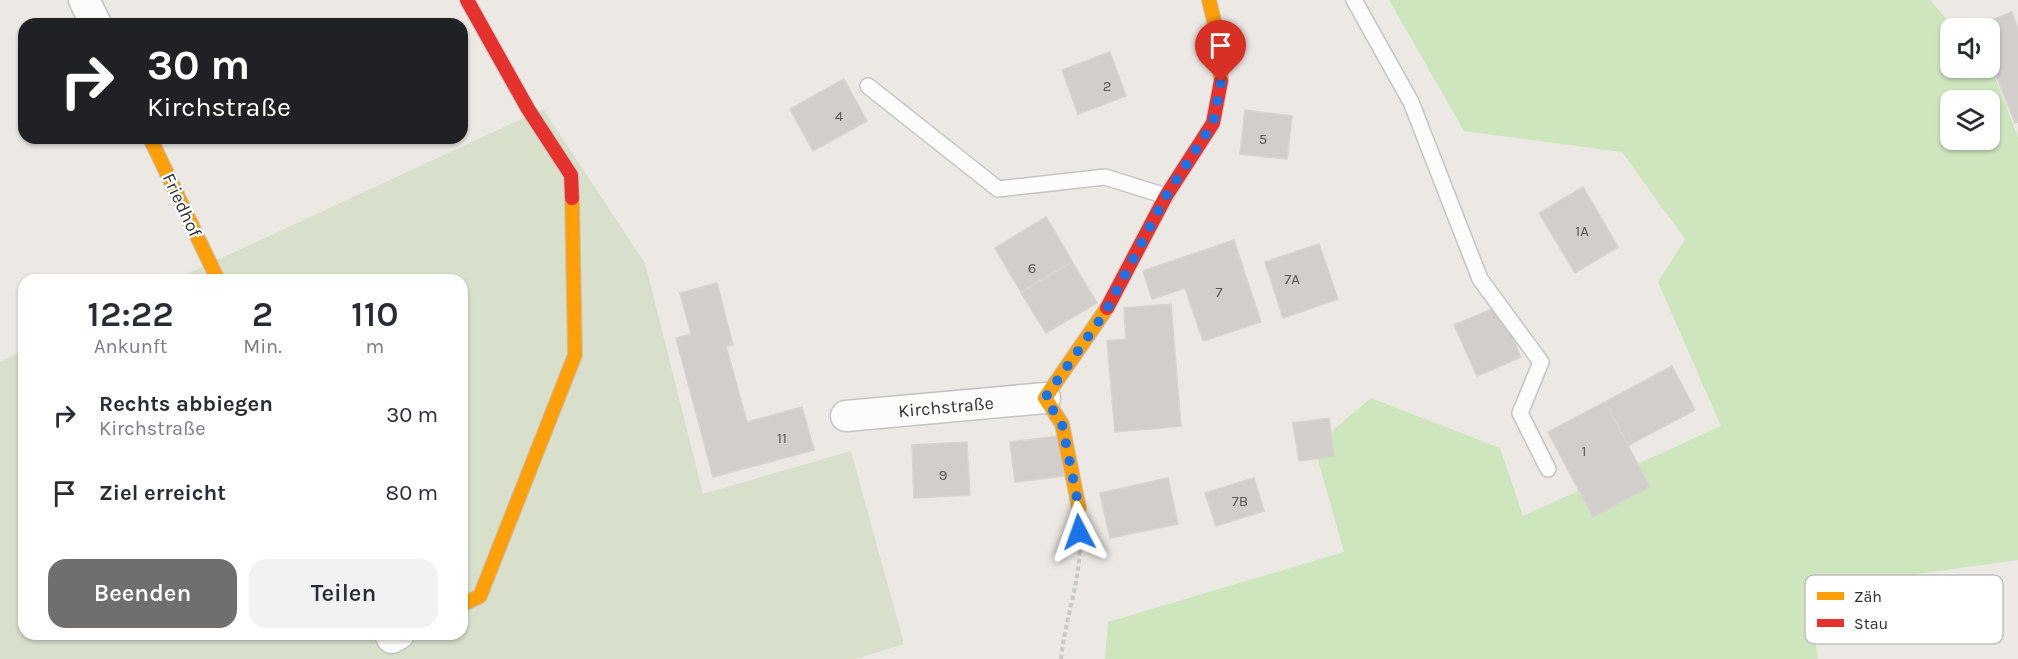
<!DOCTYPE html>
<html lang="de">
<meta charset="utf-8">
<style>
:root{--surface:#fff;--page:#f2f2f3;--text:#2b2b33;--muted:#7c7c81;--accent:#706f6e}
body{margin:0;font-family:Karla,sans-serif;background:var(--page);color:var(--text);height:100vh;display:flex;flex-direction:column;font-size:22px;white-space:nowrap}
*{box-sizing:border-box;margin:0}
p{font-size:20px;color:var(--muted)}
.icon{flex:none;width:33px;height:33px;fill:none;stroke:currentColor;stroke-width:2;stroke-linecap:round;stroke-linejoin:round}
.map{position:relative;flex:1;overflow:hidden}
.details{position:absolute;left:18px;top:274px;width:450px;height:366px;display:flex;flex-direction:column;background:var(--surface);border-radius:18px;box-shadow:0 2px 4px #0004}
.details>*{flex:none}
.guide{position:absolute;left:18px;top:18px;width:450px;height:126px;border-radius:18px;box-shadow:0 2px 4px #0004;background:#202124;color:#fff;overflow:hidden}
.tools{position:absolute;left:1940px;top:18px;display:grid;gap:12px}
.tools a{display:grid;place-items:center;width:60px;height:60px;border-radius:12px;background:var(--surface);box-shadow:0 2px 4px #0004;font-size:30px}
.pin{position:absolute;display:grid;place-items:center;width:51px;height:51px;color:#fff;margin:-62px -26px;border-radius:50% 50% 50% 0;rotate:-45deg;box-shadow:0 0 6px #0007}
.pin .icon{rotate:45deg}
.me{position:absolute;width:66px;margin:-33px;rotate:356deg;stroke-linejoin:round;filter:drop-shadow(0 0 4px #0008)}
.turn{display:flex;align-items:center;gap:21px;height:126px;padding:0 30px;font-size:27px}
.turn .icon{width:78px;height:78px;stroke-width:2.5}
.turn b{display:block;font-size:42px;line-height:51px}
.eta{display:flex;justify-content:space-evenly;align-items:center;height:102px;text-align:center}
.eta b{font-size:36px;font-weight:600;line-height:42px}
.cta{display:flex;gap:12px;margin-top:auto;padding:12px 30px}
.cta a{flex:1;height:69px;border-radius:18px;background:var(--accent);color:#fff;font-size:24px;font-weight:600;line-height:69px;text-align:center}
.cta a+a{background:var(--page);color:var(--text)}
ul{padding:0;list-style:none}
li{display:flex;align-items:center;gap:18px;height:78px;padding:0 30px}
li div{flex:1}
li b{display:block;font-size:22px}
li em{font-style:normal}
.map>svg:first-child{display:block}
.green{fill:#cee6be;fill-rule:evenodd}
.cemetery{fill:#d8e0cc}
.building{fill:#d1cecb;stroke:#d7d4d0;stroke-width:1.5}
.lines{fill:none;stroke-linecap:round;stroke-linejoin:round}
.lane-casing{stroke:#c5c4c5;stroke-width:18}
.street-casing{stroke:#c5c4c5;stroke-width:33}
.slow-casing{stroke:#c5c4c5;stroke-width:16}
.jam-casing{stroke:#c5c4c5;stroke-width:16}
.path{stroke:#c9c9c8;stroke-width:4;stroke-dasharray:4.5 3;stroke-linecap:butt}
.lane{stroke:#fcfcfb;stroke-width:15}
.street{stroke:#fcfcfb;stroke-width:30}
.slow{stroke:#ff9f0a;stroke-width:14}
.jam{stroke:#e5322d;stroke-width:14}
.route{stroke:#1a73e8;stroke-width:10;stroke-dasharray:0 18}
.labels{text-anchor:middle;stroke-width:4.5;stroke-linejoin:round;paint-order:stroke}
.number-label{font-size:15px;fill:#585857}
.street-label{font-size:18px;fill:#2e2e2e;stroke:#fff}
.key{fill:#fff;stroke:#c0c0c0;stroke-width:1.5}
.key-label{font-size:16px;fill:#2e2e2e}
</style>
<div class="map">
<svg width="2018" height="659" viewBox="0 0 2018 659">
<rect width="100%" height="100%" fill="#ece8e4"/>
<path class="green" d="M1389,0h541l24,28h-4v40h39v-6l29,75v423l-209,29 9,70h-713l3,-37 236,-70 -30,-106 57,-48 129,50 23,68 198,-90 -63,-144 27,-43 -63,-87 -158,-21zM1950,100h39v40h-39z"/>
<path class="cemetery" d="M543,109l102,154 58,231 148,-43 53,193 -48,15h-856v-297l24,-12v284h438v-354h-288z"/>
<path class="building" d="M2012,12l6,17v93l-3,1 -26,-65v-30l-13,-2z
M1110,52l16,44 -48,18 -16,-44z
M844,79l23,42 -54,30 -23,-42z
M1245,110l47,6 -5,43 -47,-5z
M1583,187l35,60 -43,26 -36,-60z
M1046,217l26,44 -51,31 -26,-44z
M1234,240l27,82 -58,19 -18,-53 -33,11 -9,-28z
M1319,244l19,55 -55,19 -18,-56z
M1072,262l25,41 -51,30 -25,-40z
M717,283l16,62 -7,1 21,76 55,-15 12,43 -101,27 -37,-139 15,-4 -11,-41z
M1171,304l10,122 -66,6 -8,-91 19,-2 -2,-31z
M1499,306l22,51 -44,19 -23,-51z
M1672,366l23,44 -66,35 -24,-43z
M1605,402l45,85 -57,30 -45,-85z
M1329,418l5,38 -35,5 -6,-38z
M1059,436l5,40 -49,6 -5,-40z
M967,442l3,53 -56,3 -2,-53z
M1168,478l10,46 -68,14 -10,-45z
M1254,478l10,33 -48,15 -11,-33z"/>
<g class="lines">
<g class="lane-casing">
<path id="lane" d="M1354,0l57,102 69,177 61,83 -21,51 28,56
M868,86l130,103 107,-12 61,19"/>
</g>
<g class="street-casing">
<path id="street" d="M84,0l12,24
M846,416l199,-18
M390,634l2,4 7,-4"/>
</g>
<g class="slow-casing">
<path id="slow" d="M1209,0l9,37 3,44
M150,138l68,142
M1079,508l-17,-84 -17,-26 62,-90
M462,605l18,-9 95,-241 -3,-157"/>
</g>
<g class="jam-casing">
<path id="jam" d="M467,0l61,109 43,66 1,23
M1107,308l59,-112 47,-73 8,-42"/>
</g>
<path class="path" d="M1061,659c4,-40 20,-80 19,-120"/>
<use href="#lane" class="lane"/>
<use href="#street" class="street"/>
<use href="#slow" class="slow"/>
<use href="#jam" class="jam"/>
</g>
<g class="lines">
<path class="route" d="M1079,532v-24l-17,-84 -17,-26 61,-87 60,-115 47,-73 8,-41"/>
</g>
<g class="labels">
<g class="number-label">
<text x="1107" y="91">2</text>
<text x="839" y="121">4</text>
<text x="1263" y="144">5</text>
<text x="1582" y="236">1A</text>
<text x="1032" y="273">6</text>
<text x="1292" y="284">7A</text>
<text x="1219" y="297">7</text>
<text x="782" y="443">11</text>
<text x="1584" y="456">1</text>
<text x="943" y="480">9</text>
<text x="1240" y="506">7B</text>
</g>
<g class="street-label">
<text transform="translate(182 205) rotate(65)" y="6">Friedhof</text>
<text transform="translate(946 407) rotate(-5)" y="6">Kirchstraße</text>
</g>
</g>
<rect x="1805" y="575" width="198" height="69" rx="9" class="key"/>
<rect x="1817" y="592" width="27" height="8" fill="#ff9f0a"/>
<rect x="1817" y="619" width="27" height="8" fill="#e5322d"/>
<g class="key-label">
<text x="1854" y="602">Zäh</text>
<text x="1854" y="629">Stau</text>
</g>
</svg>
<div class="tools">
<a><svg class="icon" aria-label="sound" viewBox="0 0 24 24"><path d="M4 9h4l5-4v14l-5-4H4zM17 9q2 3 0 6"/></svg></a>
<a><svg class="icon" aria-label="layers" viewBox="0 0 24 24"><path d="M12 4l9 5-9 5-9-5zM3 14l9 5 9-5"/></svg></a>
</div>
<div class="pin" style="left:1221px;top:82px;background:#d93025"><svg class="icon" aria-label="arrive" viewBox="0 0 24 24"><path d="M6 21V4h12l-3 4 3 4H6"/></svg></div>
<svg class="me" style="left:1079px;top:532px" viewBox="-20 -20 40 40"><path d="M0-17L14 15 0 8-14 15z" fill="#1a73e8" stroke="#fff" stroke-width="4"/></svg>
<div class="guide">
<div class="turn"><svg class="icon" aria-label="right" viewBox="0 0 24 24"><path d="M7 20v-9h11M14 6l5 5-5 5"/></svg><div><b>30 m</b>Kirchstraße</div></div>
</div>
<section class="details">
<div class="eta">
<div><b>12:22</b><p>Ankunft</p></div>
<div><b>2</b><p>Min.</p></div>
<div><b>110</b><p>m</p></div>
</div>
<ul>
<li><svg class="icon" aria-label="right" viewBox="0 0 24 24"><path d="M7 20v-9h11M14 6l5 5-5 5"/></svg><div><b>Rechts abbiegen</b><p>Kirchstraße</p></div><em>30 m</em></li>
<li><svg class="icon" aria-label="arrive" viewBox="0 0 24 24"><path d="M6 21V4h12l-3 4 3 4H6"/></svg><div><b>Ziel erreicht</b></div><em>80 m</em></li>
</ul>
<div class="cta"><a>Beenden</a><a>Teilen</a></div>
</section>
</div>
